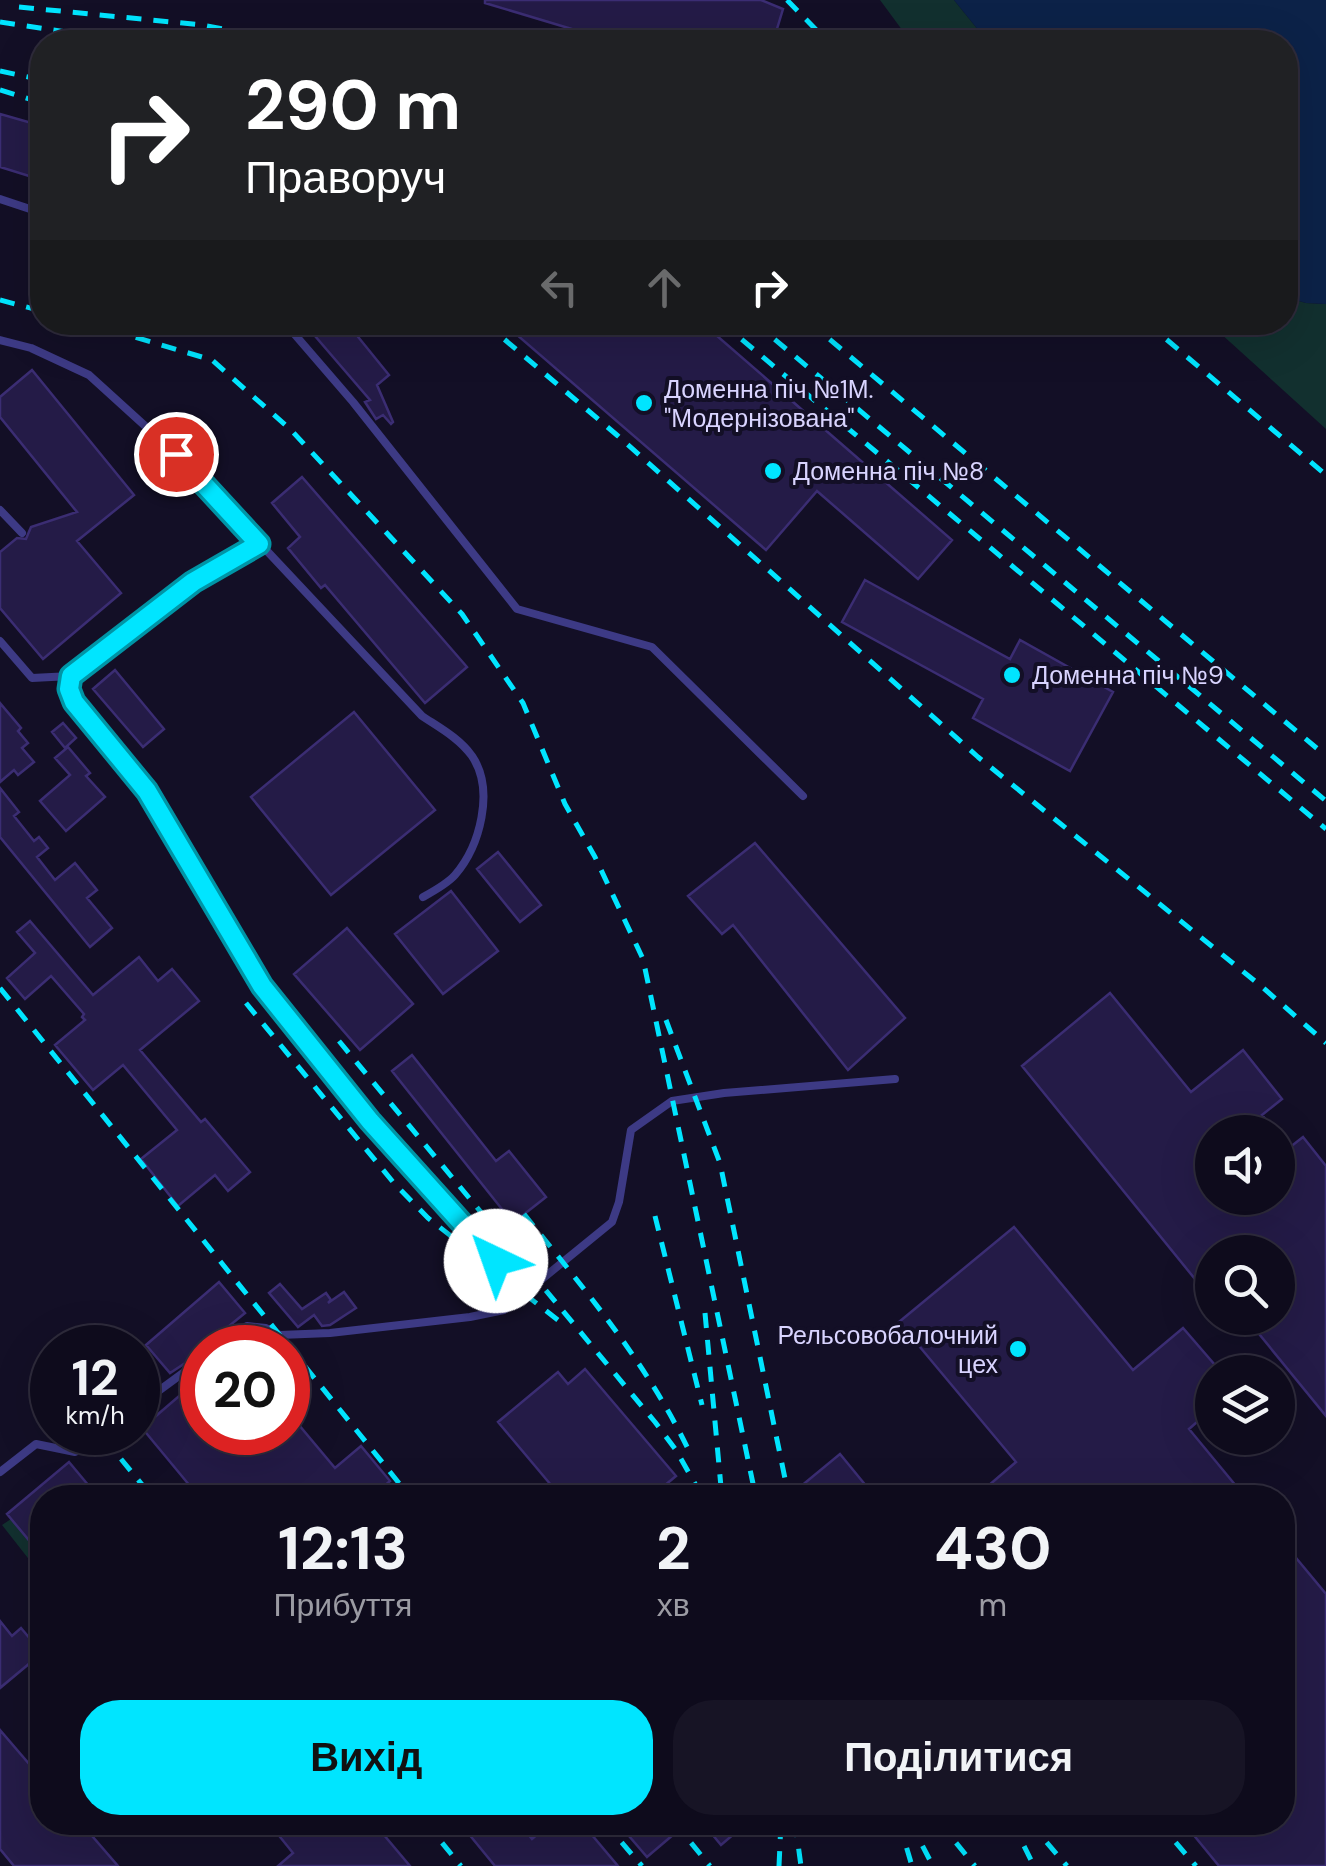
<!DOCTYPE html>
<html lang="uk">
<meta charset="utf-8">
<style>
:root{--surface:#0e0b1c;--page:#171425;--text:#f1f3f6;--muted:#9b9ba3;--line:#2e2b3b;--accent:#00e5ff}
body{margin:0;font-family:"DM Sans",sans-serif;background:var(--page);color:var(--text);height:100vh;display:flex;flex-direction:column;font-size:38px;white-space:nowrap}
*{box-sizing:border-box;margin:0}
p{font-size:32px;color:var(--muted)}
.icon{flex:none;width:55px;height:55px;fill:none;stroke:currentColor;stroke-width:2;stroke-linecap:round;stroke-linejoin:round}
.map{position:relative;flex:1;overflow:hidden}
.sheet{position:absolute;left:30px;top:1485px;width:1265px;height:350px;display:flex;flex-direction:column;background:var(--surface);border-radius:40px;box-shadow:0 10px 40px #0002,0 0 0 2px var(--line)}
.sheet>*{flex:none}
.banner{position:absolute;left:30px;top:30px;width:1268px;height:305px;border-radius:40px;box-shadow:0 10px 40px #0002,0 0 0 2px var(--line);background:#202124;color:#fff;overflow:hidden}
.fabs{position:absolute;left:1195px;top:1115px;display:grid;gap:20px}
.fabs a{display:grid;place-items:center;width:100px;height:100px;border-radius:50%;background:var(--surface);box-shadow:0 10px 40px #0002,0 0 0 2px var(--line);font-size:50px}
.speed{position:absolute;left:30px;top:1325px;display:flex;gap:20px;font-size:50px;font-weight:700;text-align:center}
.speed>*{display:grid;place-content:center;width:130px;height:130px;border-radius:50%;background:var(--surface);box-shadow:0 10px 40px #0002,0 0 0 2px var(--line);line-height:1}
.speed small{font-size:25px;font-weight:400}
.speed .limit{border:15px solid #d22;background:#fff;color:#111}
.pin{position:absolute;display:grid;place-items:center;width:85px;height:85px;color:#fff;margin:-42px;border:5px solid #fff;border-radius:50%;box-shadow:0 2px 10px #0007}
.me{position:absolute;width:110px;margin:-55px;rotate:318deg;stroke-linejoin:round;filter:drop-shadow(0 0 8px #0008)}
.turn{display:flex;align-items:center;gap:35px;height:210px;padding:0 50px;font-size:45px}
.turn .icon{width:130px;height:130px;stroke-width:2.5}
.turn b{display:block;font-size:70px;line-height:85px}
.lanes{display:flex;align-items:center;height:95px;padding:0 50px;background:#0003;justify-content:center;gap:50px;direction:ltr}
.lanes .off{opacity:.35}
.eta{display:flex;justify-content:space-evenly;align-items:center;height:170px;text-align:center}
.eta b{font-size:60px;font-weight:700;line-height:70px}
.button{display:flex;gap:20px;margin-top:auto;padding:20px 50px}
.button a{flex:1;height:115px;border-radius:40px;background:var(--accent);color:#111;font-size:40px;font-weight:700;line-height:115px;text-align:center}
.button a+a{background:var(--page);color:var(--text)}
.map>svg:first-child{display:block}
.green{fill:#12302f}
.water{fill:#0c2248}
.building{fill:#241b47;stroke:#3b2d73;stroke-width:2.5}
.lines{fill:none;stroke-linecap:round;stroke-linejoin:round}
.service{stroke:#3d3a85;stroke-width:8}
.rail{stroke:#00e5ff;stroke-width:5;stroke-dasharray:15 12;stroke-linecap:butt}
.route-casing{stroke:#0095a6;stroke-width:25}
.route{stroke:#00e5ff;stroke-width:18}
.poi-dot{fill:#00e5ff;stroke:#130f26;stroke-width:4}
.labels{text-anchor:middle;stroke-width:8;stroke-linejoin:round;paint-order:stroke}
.poi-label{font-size:25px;fill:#d9d4ff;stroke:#130f26;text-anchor:start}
</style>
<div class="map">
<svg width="1326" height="1866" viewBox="0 0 1326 1866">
<rect width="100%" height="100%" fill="#130f26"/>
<path class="green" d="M880,0h74l34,42h-77z
M1285,297l21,6 20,1v125l-117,-106 76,-1z
M11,1519l31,37v20l-40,-51z"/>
<path class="water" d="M954,0h372v304l-20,-1 -21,-6v-255h-297z"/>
<path class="building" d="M485,0h276l22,9 -10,33h-158l-130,-39z
M0,114l42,12v54l-42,-13z
M303,322h43l43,53 -12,10 16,37 -2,2 -8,-9 -7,4 -11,-17 5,-2z
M502,322h199l251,218 -34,39 -101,-88 -51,59z
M32,370l102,125 -57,46 44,52 -78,66 -43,-51v-56l17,-14 9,1 5,-12 46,-15 -77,-95v-20z
M302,477l165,190 -42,36 -100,-118 -4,3 -33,-40 12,-11 -28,-34z
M865,580l145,79 10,-19 93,52 -43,79 -97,-53 10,-19 -141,-77z
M115,670l49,59 -21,18 -50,-58z
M0,703l21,25 -3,3 10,12 -6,5 12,14 -16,13 -4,-5 -14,12z
M354,712l81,98 -104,85 -80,-98z
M63,723l13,15 -11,10 -13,-16z
M68,747l22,26 -4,3 19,21 -39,34 -26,-30 30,-26 -15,-17z
M0,788l19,24 -5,4 20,25 5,-4 9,11 -11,9 18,23 20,-17 22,27 -10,8 25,30 -22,19 -90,-110z
M755,843l150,175 -57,52 -115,-145 -11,9 -34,-38z
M498,852l43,53 -21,17 -43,-53z
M451,891l47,60 -55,43 -48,-60z
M30,921l63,74 46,-38 19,24 14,-12 27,32 -59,49 61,72 4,-3 45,53 -22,19 -13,-16 -37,31 -37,-47 36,-29 -54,-65 -30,25 -38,-45 30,-25 -3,-3 2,-3 -33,-38 -26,23 -18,-21 28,-25 -18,-21z
M347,928l66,76 -53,46 -66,-76z
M1110,993l81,99 52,-42 39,49 -20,16 14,17h-64v66h66v-63l11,13 14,-11 23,29v250l-80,-98h32v-66h-66v48l-190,-234z
M412,1055l84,106 13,-10 37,46 -33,26 -121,-152z
M1014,1227l119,143 50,-42 38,44h-9v37l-23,20 57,69h-272l42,-36 -117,-140z
M219,1282l26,31 -43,35v4l-32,21 -24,-28z
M280,1284l22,25 24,-16 5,7 -3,3 16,-11 12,16 -26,17 -8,1 -8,-11 -16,12 -29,-34z
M288,1354l16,19 -16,13z
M202,1368v64h86v-20l47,56 26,-22 29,35 -19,17h-171l-58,-70 43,-37 -5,-7z
M585,1369l91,107 -18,15 6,7h-102l-64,-76 60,-50 10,12z
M840,1454l36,44h-68l-8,-11z
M69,1462l30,36h-57v58l-35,-42z
M1282,1541l44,53v272h-107l-36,-44h99z
M0,1621l12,15 9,-8 21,25 -42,35z
M0,1730l42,49v43h38l38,44h-104l-14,-17z
M268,1822h105l37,44h-132l15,-13z
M459,1822h59l14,17 20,-17h29l37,44h-123z
M617,1822h47l10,12 -27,23z
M702,1822h46l-27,23z"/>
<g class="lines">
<path class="service" d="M0,199l42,14
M284,322l69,80 164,207 135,38 151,149
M0,340l31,8 58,27 87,79 246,262c18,12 37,22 50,40 23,34 8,90 -17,119 -8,9 -21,16 -32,22
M0,510l22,23
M0,641l32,37 39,-2 -2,13 5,13 73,89 115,195 107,135 126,140
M71,676l122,-94 66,-38
M218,1348l29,-22 19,2 14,7 50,-2 140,-16 34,-7 108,-88 7,-20 12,-72 41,-29 52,-8 171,-14
M138,1406l64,-47
M0,1472l36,-28 39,8 27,-20"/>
<path class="rail" d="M787,0l41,42
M19,7l183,18 91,17
M0,22l132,20
M162,34l44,8
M0,71l42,9
M0,90l42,13
M0,300l42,11
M84,322l128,38 79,70 171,184 61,89 42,101 30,53 48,102 113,539
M484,322l134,114 360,321 283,229 65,57
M721,322l605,507
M754,322l572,479
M809,322l517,434
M1146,322l180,153
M0,988l411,510
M246,1003l147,179 35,36 131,103
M666,1020l54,143 69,335
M339,1041l316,381 21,28 27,48
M524,1214c61,76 123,149 165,237
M655,1216l47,189
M705,1313l17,185
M121,1459l32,39
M425,1822l36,44
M604,1822l38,44
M674,1822l36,44
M795,1822l6,44
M899,1822l13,44
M910,1822l23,44
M939,1822l36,44
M1012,1822l22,44
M1029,1822l38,44
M1158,1822l38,44
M779,1866l2,-44"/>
</g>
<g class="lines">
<g class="route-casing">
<path id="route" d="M176,454l83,90 -66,38 -122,94 -2,13 5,13 73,89 115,195 108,135 126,140"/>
</g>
<use href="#route" class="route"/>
</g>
<g class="poi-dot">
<circle cx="644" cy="403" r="10"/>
<circle cx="773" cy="471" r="10"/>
<circle cx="1012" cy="675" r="10"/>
<circle cx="1018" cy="1349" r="10"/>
</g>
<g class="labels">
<g class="poi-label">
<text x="664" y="398">Доменна піч №1М.<tspan x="664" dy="29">"Модернізована"</tspan></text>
<text x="793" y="480">Доменна піч №8</text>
<text x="1032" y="684">Доменна піч №9</text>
<text x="998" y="1344" text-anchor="end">Рельсовобалочний<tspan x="998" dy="29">цех</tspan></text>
</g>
</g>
</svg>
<div class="fabs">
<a><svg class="icon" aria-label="sound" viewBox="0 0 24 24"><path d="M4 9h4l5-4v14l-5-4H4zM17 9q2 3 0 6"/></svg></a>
<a><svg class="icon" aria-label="search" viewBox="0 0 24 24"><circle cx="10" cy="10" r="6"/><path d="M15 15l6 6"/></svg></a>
<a><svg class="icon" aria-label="layers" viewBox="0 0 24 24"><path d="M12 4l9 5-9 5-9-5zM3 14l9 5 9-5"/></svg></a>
</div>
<div class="speed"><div>12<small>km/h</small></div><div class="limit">20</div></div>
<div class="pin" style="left:176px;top:454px;background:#d93025"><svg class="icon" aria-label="arrive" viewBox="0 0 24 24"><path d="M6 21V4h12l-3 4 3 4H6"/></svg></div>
<svg class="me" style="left:496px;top:1261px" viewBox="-20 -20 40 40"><circle r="19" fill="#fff"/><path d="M0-13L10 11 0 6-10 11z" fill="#00e5ff"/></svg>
<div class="banner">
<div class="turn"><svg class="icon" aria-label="right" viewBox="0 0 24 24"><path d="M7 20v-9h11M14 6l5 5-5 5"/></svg><div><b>290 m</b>Праворуч</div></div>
<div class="lanes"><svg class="icon off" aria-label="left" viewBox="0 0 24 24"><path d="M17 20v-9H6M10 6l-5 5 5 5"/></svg><svg class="icon off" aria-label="ahead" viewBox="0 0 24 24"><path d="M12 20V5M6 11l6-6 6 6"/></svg><svg class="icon" aria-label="right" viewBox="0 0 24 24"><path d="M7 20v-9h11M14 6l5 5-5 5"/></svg></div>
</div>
<section class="sheet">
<div class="eta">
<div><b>12:13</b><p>Прибуття</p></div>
<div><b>2</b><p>хв</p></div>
<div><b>430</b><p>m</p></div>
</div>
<div class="button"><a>Вихід</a><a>Поділитися</a></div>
</section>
</div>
